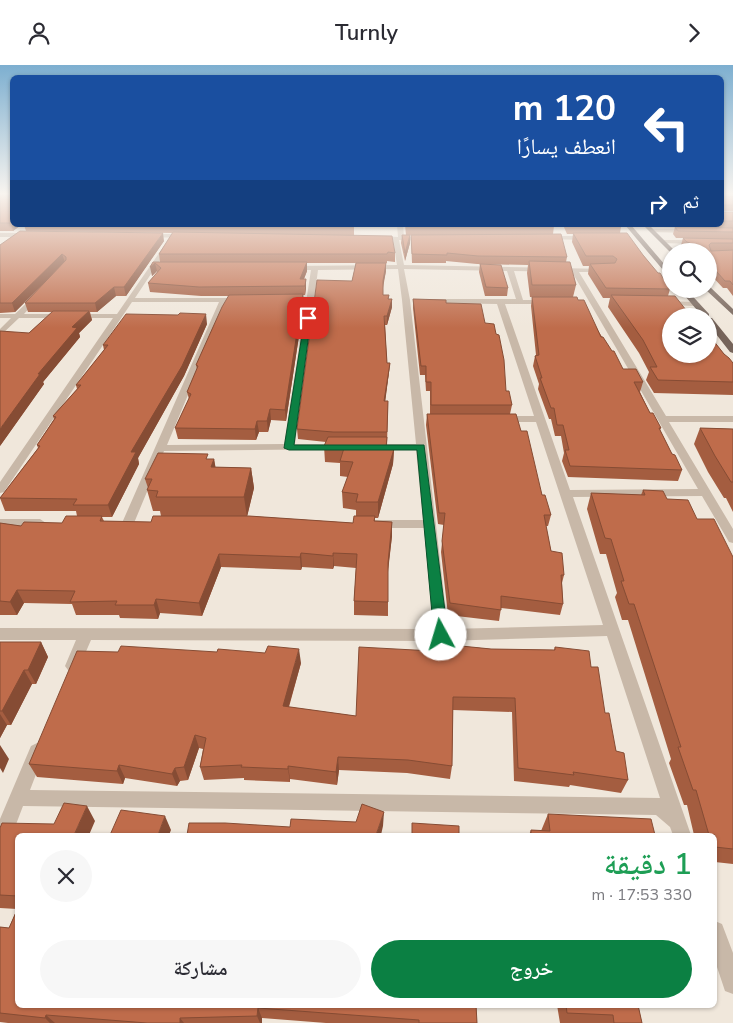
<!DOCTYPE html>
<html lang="ar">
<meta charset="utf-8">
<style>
:root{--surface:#fff;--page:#f7f7f7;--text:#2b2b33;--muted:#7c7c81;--accent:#0b8043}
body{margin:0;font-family:"Nunito Sans","Noto Naskh Arabic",sans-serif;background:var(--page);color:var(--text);direction:rtl;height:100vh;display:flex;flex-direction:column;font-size:19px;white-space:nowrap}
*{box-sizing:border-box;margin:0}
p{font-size:16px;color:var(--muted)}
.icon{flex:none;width:28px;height:28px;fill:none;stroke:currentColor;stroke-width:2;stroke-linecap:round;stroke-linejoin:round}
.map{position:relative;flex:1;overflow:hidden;direction:ltr}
.sheet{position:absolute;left:15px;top:768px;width:702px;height:175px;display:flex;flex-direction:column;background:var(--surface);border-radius:8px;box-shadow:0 1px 4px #0004;direction:rtl}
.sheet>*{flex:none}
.top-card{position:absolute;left:10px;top:10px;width:714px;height:152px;border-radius:8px;box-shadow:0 1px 4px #0004;direction:rtl;background:#1a4fa0;color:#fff;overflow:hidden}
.tools{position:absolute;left:662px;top:178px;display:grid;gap:10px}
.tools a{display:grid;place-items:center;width:55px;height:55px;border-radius:50%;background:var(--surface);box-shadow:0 1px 4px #0004;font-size:25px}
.pin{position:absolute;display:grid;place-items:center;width:42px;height:42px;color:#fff;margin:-21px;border-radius:10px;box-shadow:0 2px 8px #0006}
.me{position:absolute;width:55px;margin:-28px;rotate:354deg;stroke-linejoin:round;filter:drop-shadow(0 0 4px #0008)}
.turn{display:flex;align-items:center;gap:18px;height:105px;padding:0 25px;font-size:22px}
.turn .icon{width:65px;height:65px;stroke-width:2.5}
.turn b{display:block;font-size:35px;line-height:42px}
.then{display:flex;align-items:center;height:48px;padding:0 25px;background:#0003;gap:10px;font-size:19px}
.round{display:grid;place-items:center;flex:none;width:52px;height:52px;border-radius:26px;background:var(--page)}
.overview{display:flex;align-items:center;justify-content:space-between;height:85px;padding:0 25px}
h1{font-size:30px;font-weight:600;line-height:38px;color:#1e9e55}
.action{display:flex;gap:10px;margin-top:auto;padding:10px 25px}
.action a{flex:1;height:58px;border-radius:30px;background:var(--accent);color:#fff;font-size:20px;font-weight:600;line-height:58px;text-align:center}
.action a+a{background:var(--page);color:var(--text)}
header{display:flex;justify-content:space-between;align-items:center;height:65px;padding:0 25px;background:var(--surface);font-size:22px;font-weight:600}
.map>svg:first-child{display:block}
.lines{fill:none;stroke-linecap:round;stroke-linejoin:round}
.minor{fill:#c8b8a8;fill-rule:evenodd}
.primary{fill:#76645a;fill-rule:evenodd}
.wall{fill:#a45d40}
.shaded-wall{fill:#864c34}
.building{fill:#bf6c4b;stroke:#864c34}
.route{fill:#0b8043;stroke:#07532c}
</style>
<header><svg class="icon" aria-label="forward" viewBox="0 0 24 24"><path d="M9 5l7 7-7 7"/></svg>Turnly<svg class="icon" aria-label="person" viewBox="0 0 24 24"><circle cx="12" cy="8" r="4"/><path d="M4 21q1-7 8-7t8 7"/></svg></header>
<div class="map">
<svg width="733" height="958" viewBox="0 0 733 958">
<rect width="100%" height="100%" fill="#f0e7db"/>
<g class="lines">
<path class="minor" d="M397,160h6l1,12h24l3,2 -3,2 -29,-1 5,25 203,4v2l-2,1h-26l87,144h67v6h-64l64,107v14l-4,-1 -27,-46 -129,1 118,338h-18l-3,-8 -14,-12 -633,-9 -16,42 -7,2v-31l31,-73 6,-3 6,3 2,5 -15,39 630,8 -53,-162 -166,5 -350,-1 -13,30 -5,2 -5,-2 -3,-4 11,-26h-76v-12l433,1 -9,-101h-49l-6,-4 6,-4h48l-7,-70h-46l-5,-3 5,-3h46l-14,-144 -4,-31 -80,1 -23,174h45l5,3 -1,2 -180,2 -30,72 -6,4 -4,-1 -2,-3 97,-221h-87l-128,190 -4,1v-11l113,-164h-94l-19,18v-7l11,-11h-11v-4h15l23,-22 4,2 -18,20h93l49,-71h4l1,1 -36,54h97l4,2 -9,2 -60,143 117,-1 27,-174h-21l-3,-2 3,-2 107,-1 -4,-25h-17l-3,-2 3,-2 22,1zM404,204l103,2 9,28h-85l-4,2 4,2 66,1 37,112h-33l-5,3 5,3h35l67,203 -155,4 -38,-329zM514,206l58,1 126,217 -128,1 -65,-186h43l4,-2 -4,-2h-25z
M652,164h38l3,2 -3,2 -40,-1z
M0,168h31l3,2 -3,2h-31z
M146,169h42l3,2 -3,2 -44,-1z
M546,171h42l3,2 -3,2 -44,-1z
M663,175h35l3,2 -3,2 -37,-1v-2z
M663,236l33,1 4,2 -4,2 -30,-1 -4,-2z
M0,454h40l6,4 -6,4h-40z
M715,856l7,3 11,29v41l-8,-3 -10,-30z"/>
<path class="primary" d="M625,160h6l40,47v6l-2,-1z
M643,160h6l26,26 -5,1z
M709,221l24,23v6l-27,-25z
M679,224h7l23,25v4l-7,-2z
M709,253h3l21,26v9l-3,-1 -21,-27z"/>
</g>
<path class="wall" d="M0,129l12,31h9l-8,6h-13z
M721,129h12v1h-11v1h11v15h-10v1h10v16l-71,-1 -1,-2h60z
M24,160h330v10l41,18v9l-8,-1v2h-1v8l-3,17v7l6,4h3v8l-5,18h-2l2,38h3l-1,9 -4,29h3l-1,47 7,1 -1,15 -15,54h-3v3l17,1v14l-4,36v44l-34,-1v-14l2,-33 -22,-2 -1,3 -31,-2 -1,3 -80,-3 -19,49 -42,-3 -2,6 -38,-1 -1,-3h-43l-4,-11 -48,-1 -7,12h-17v-92l21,3 41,-3 15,-7 -1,-5h-71l-5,-13 38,-50 -1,-3 17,-26 -1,-3 24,-27 -1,-4 28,-35 -1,-5 104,-21 -23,52 -46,82 1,6 -27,53h-10l2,4 47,1 10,-6 -1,-5h-7l-6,-21 1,-2 -3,-9 64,-20h5l1,8 36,1 3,20 -7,28 106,7 3,-7v-6l-13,-2 -1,-16 6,-15 -8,-1v-13l-15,-1 -1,-16 2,-4 -28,-3 -1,-10 55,-148 4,-18h-49v8l-3,8h2v9l-1,7h-2l1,8 -18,118 -15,-1 -3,12h-9l-3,8 -78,-1 -3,-11 14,-29 -2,-7 10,-23 -1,-4 33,-69h-28l-51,-4 -2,-9 9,-11v-1l-5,5 1,-14h7l-1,-8 14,-21 -147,-2z
M405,160h149v1l-1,8 14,23 -1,5 10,23 -3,12 5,3 45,69 20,13 -3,10 10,21 11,15 -1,2 12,24 10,16 -4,11 -110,-4 -6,-16 2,-8 -3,-17h-6l-4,-17h-2l-11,-30 1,-5 -6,-18 2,-10 1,-1 -5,-49 1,-9h-2l-3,-24 1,-8 -51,-1 -31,-3v2h-34l-1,-28h-5z
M563,160h57l1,2 -1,6 23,22 27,34 -2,7 18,14 38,44 9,9v32l-79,-2 -8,-13 3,-8 -10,-19 -31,-46 2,-9h-7l-15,-24 1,-8h-6l-11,-24 1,-8h-6z
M675,162l58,1v22h-22h22v46l-6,-8h-4l-14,-15v-22h-20l-1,-1h-4l-3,-5 2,-7h-7l-3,-4z
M402,170l8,8 -5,18 -4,-18z
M164,176l-38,55h-10l-19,16h-7l2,8 -13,13 1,4 -37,45 1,2 -44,62 29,-113 23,-21h-24l-3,-9 27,-28 -37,37 -15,1v-68z
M480,199l28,24 -1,8h-22l-6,-24z
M413,234l33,4 39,20 21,68 6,14 -2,9 32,81 9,20 -3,11h-2l5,25 13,24 -2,8 1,21 -3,11 -59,-7 -2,13 -51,-6 -7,-63 3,-27 -6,-1 -12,-99 1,-11h3v-23h-4l-1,-16h-5l-7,-67z
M700,363l33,1v83l-7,-14h-2l-16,-26 -14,-28z
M643,425l24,9 30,20 36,38v307l-18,-2v-27h-21l-7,-30h-3l-15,-42 2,-4 -43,-139h-6l-7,-23 2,-4 -11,-39h-6l-13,-45 4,-16 50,2z
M0,577h41l7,15 -12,27h-4l-21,41h-4l-7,13z
M451,580l40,4 63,1 1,-3 36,20 25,84 12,29 -7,13 -51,-8 -1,2 -55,-6 -2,-69 -59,-2 -1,56 -2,13 -43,-6 -68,-3 -2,15 -47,-6v3l-46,-2v-2l-40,2 -4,-13 3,-18 -4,-1 -11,32 -8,1 -3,5 -52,-8 -2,6 -86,-7 -8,-13 272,-101 -12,44 67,9 94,-64z
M548,749l107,21h-126l2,-5 10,1z
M95,756l-77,14v170h458l1,18h-151l-64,-5v5h-254l-8,-1v-95l9,1 8,-19 -17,-1v-80z
M557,940h81l4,18h-82z"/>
<path class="shaded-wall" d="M12,157v3h9l-8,6 -2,-8z
M163,168l1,8 -38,55 -2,-9z
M410,170v8l-5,18v-8z
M62,189l3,8 -50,50 -3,-9z
M307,197v9l-6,15 -1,-7z
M155,198l2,8 -5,5 -2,-9z
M386,198v8l-4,18 1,-8z
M306,214v9l-1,7v-9z
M114,222l2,9 -19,16 -2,-9z
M303,229l1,9 -18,118 -1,-11z
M392,234v8l-5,18v-9z
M89,246l3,9 -13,13 1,4 -37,45 1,2 -44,62v-17l38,-55 34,-47z
M206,249l1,10 -23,52 -46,82 1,6 -27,53 -4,-12 23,-53z
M390,298l-1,9 -5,39v-10z
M270,344l1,11 -3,12 -1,-11z
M257,356l2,11 -3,8 -1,-11z
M394,384l-1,15 -15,54v-16z
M214,394l4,21 -7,-13z
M251,403l3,20 -7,29 -3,-20z
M392,457v14l-5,41 1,-14z
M301,488l1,14 -1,3 -1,-13z
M333,488l1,13 -1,3z
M219,489l2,13 -19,49 -3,-13z
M17,525l7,13 -7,12 -7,-13z
M156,534l4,14 -2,6 -4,-14z
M41,577l7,15 -12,27 -8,-14z
M299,584l2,14 -16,56 -2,-13z
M24,605l8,14 -21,41 -9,-14z
M0,649l7,11 -7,13z
M195,670l4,13 -11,32 -4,-13z
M0,680l9,14 -6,14 -3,-5z
M338,692l1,13 -2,15 -1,-13z
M119,700l6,13 -2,6 -6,-13z
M288,701l2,13v3l-2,-13z
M175,703l5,13 -3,5 -5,-12z
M87,741l8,15 -6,14h-15z
M384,747l-1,14 -2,9h-5z
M165,751l6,14 -2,5h-11z
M258,943l4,10v5h-2l-3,-7z
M46,950l9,8h-5l-5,-5z
M180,953l4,5h-4z"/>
<path class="building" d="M0,129h12v28l-1,1h-11z
M721,129l1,2h11v9h-10l-2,1z
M721,141l2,6h10v9h-12z
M191,160h163v2z
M406,160h148v1l-148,1z
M568,160h52l1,2 -52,-1z
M675,162l58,1v4l-55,-1z
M20,166l143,2 -39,54h-10l-19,16h-70l41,-43v-3l-4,-3 -50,49h-12v-58z
M173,167l219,4 3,17 -7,-1 -1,2h-228z
M573,168h54l16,22 15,18h2l10,16 -64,-1 -16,-24 25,-1 2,-4 -4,-3h-27z
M561,169l6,23 -89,-1 -31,-3v2l-35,-1 -1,-19z
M402,170h8l-5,18z
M683,173l50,1v4h-22l-2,2 2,6 22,-1v35l-3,-4h-5l-16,-18v-12h-11l-8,-8 -3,-1z
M529,196l41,1 6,23h-44z
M153,197h154l-7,17h6l-1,7 -106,1 -51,-4 13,-15 -6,-5 -5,4z
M356,198h30l-3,18v14h6l-1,4h4l-5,17h-3l3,47h3l-6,38h4l-1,31h-54l-36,-3 20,-149 35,1z
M480,199l21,1 7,23 -22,-1z
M303,229l-18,116 -15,-1 -3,12h-10l-2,8 -80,-1 16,-34 -4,-2 11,-26 -2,-1 26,-58 7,-12z
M611,230l64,1 11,14h4l4,6h-23v38h38v-19l15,19 5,4 4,5v19l-75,-2 -8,-13h7l-14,-27z
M532,232h45l1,3h6l17,37h2l9,14h2l9,18h13l7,13h-9l16,31h3l8,15h-2l13,26 3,1 7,15 -112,-4 -5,-16h4l-6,-25h-6l-3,-17h-3l-11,-30h2l-7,-22 4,-1z
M413,234l33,1v3l35,1 4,19 9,1 2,10 3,1 5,25 2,31h3l3,14h-81v-23h-5v-16h-5z
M53,246h36l-17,16 5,1 -39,46h2l-40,55v-98l29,2z
M180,248l26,1 -24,52 -51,86h5l-28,53h-35l4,-6 -77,-1 40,-52 -3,-1 19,-28 -3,-1 28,-31h-5l32,-40h-5l23,-31 52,1z
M427,349h89l5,17h6l15,64h3l6,20h-7l7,36 11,2 2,22h-3l2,29 -62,-8v14l-51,-7 -8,-62 3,-28h-6z
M700,363l33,1v53h-2l-16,-26z
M328,372h59l-1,11 8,1 -16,53h-22l2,-8 -16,-2 11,-30 -13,-1 4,-13 -20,-2z
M158,388l50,1 -2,5h8l-3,8 40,1 -7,29h-88l2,-6 -11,-1 5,-11h-7z
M643,425l20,1 4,8 21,1 9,19h17l19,38v292l-18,-2v-12h-6l-13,-45h-3l-15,-43h3l-47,-143h-5l-8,-23h3l-13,-42 -6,-1 -14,-45 54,2z
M66,451h36l-2,5 51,1 2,-6h96l104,7 1,-7h21l-1,5 18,1 -4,41v39l-34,-1 3,-47 -24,-1v3l-32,-3 -1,4 -81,-3 -20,49 -43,-4 -2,6h-39l2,-4 -47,1 5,-11 -58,-1 -7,12 -10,-1v-78l21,3 3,-4 38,1z
M0,577h41l-13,28h-4l-22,41h-2z
M451,580l40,4 64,1v-3l34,4 2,16h7l7,46h4l7,38 8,2 4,27 -55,-8 1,3 -56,-7 -3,-70 -62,-1 -1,69 -44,-6 -70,-3 -2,15 -48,-6v3l-47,-2 1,-2 -42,2 6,-29 -11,-3 -11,32 -9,1 -3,6 -53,-9 -2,6 -88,-7 48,-113 41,1 3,-6 96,6 1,-3 47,4 3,-7 31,3 -16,57 73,10 3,-69 92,5z
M64,738l23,3 -13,29h-56v61l-18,-1v-67l2,-5 52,1z
M362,739l22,8 -8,23h-189l2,-12h36l65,4 1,-8 65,3z
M121,745l44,6 -7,19h-48z
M548,749l103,5 4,16h-124v-5l19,1z
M412,758l47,3v9h-47z
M18,843v97h458l1,18h-58v-3l-161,-12 -1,8 -77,2v5h-33l-101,-8 -1,3 -45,-5v-86l9,1z
M566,940h72l4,18h-28l-1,-8 -46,-2z"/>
<linearGradient id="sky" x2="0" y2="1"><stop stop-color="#7dafd0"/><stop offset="0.49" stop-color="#f8f4ef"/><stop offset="1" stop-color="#f8f4ef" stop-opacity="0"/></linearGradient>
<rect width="733" height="263" fill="url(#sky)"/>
<path class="route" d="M305,251l6,2 -17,127h130l24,190 -2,3h-10l-2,-3 -17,-185h-128l-5,-2z"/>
</svg>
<div class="tools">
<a><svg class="icon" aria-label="search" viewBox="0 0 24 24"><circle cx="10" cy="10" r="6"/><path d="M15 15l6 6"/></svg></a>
<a><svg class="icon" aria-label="layers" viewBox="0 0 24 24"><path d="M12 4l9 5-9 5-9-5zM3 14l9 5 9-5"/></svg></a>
</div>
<div class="pin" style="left:308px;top:253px;background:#d93025"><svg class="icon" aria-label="arrive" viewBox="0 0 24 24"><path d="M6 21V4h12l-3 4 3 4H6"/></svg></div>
<svg class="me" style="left:441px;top:570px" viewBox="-20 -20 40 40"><circle r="19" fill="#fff"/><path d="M0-13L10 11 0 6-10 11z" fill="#0b8043"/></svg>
<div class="top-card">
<div class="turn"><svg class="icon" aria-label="left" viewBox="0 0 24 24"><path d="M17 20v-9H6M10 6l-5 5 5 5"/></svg><div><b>120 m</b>انعطف يسارًا</div></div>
<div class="then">ثم<svg class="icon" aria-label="right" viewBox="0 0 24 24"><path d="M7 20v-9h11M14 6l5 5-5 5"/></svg></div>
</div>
<section class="sheet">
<div class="overview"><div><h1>1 دقيقة</h1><p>330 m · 17:53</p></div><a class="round"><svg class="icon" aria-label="close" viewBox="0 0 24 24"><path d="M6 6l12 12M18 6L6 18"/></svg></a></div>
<div class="action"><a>خروج</a><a>مشاركة</a></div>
</section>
</div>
